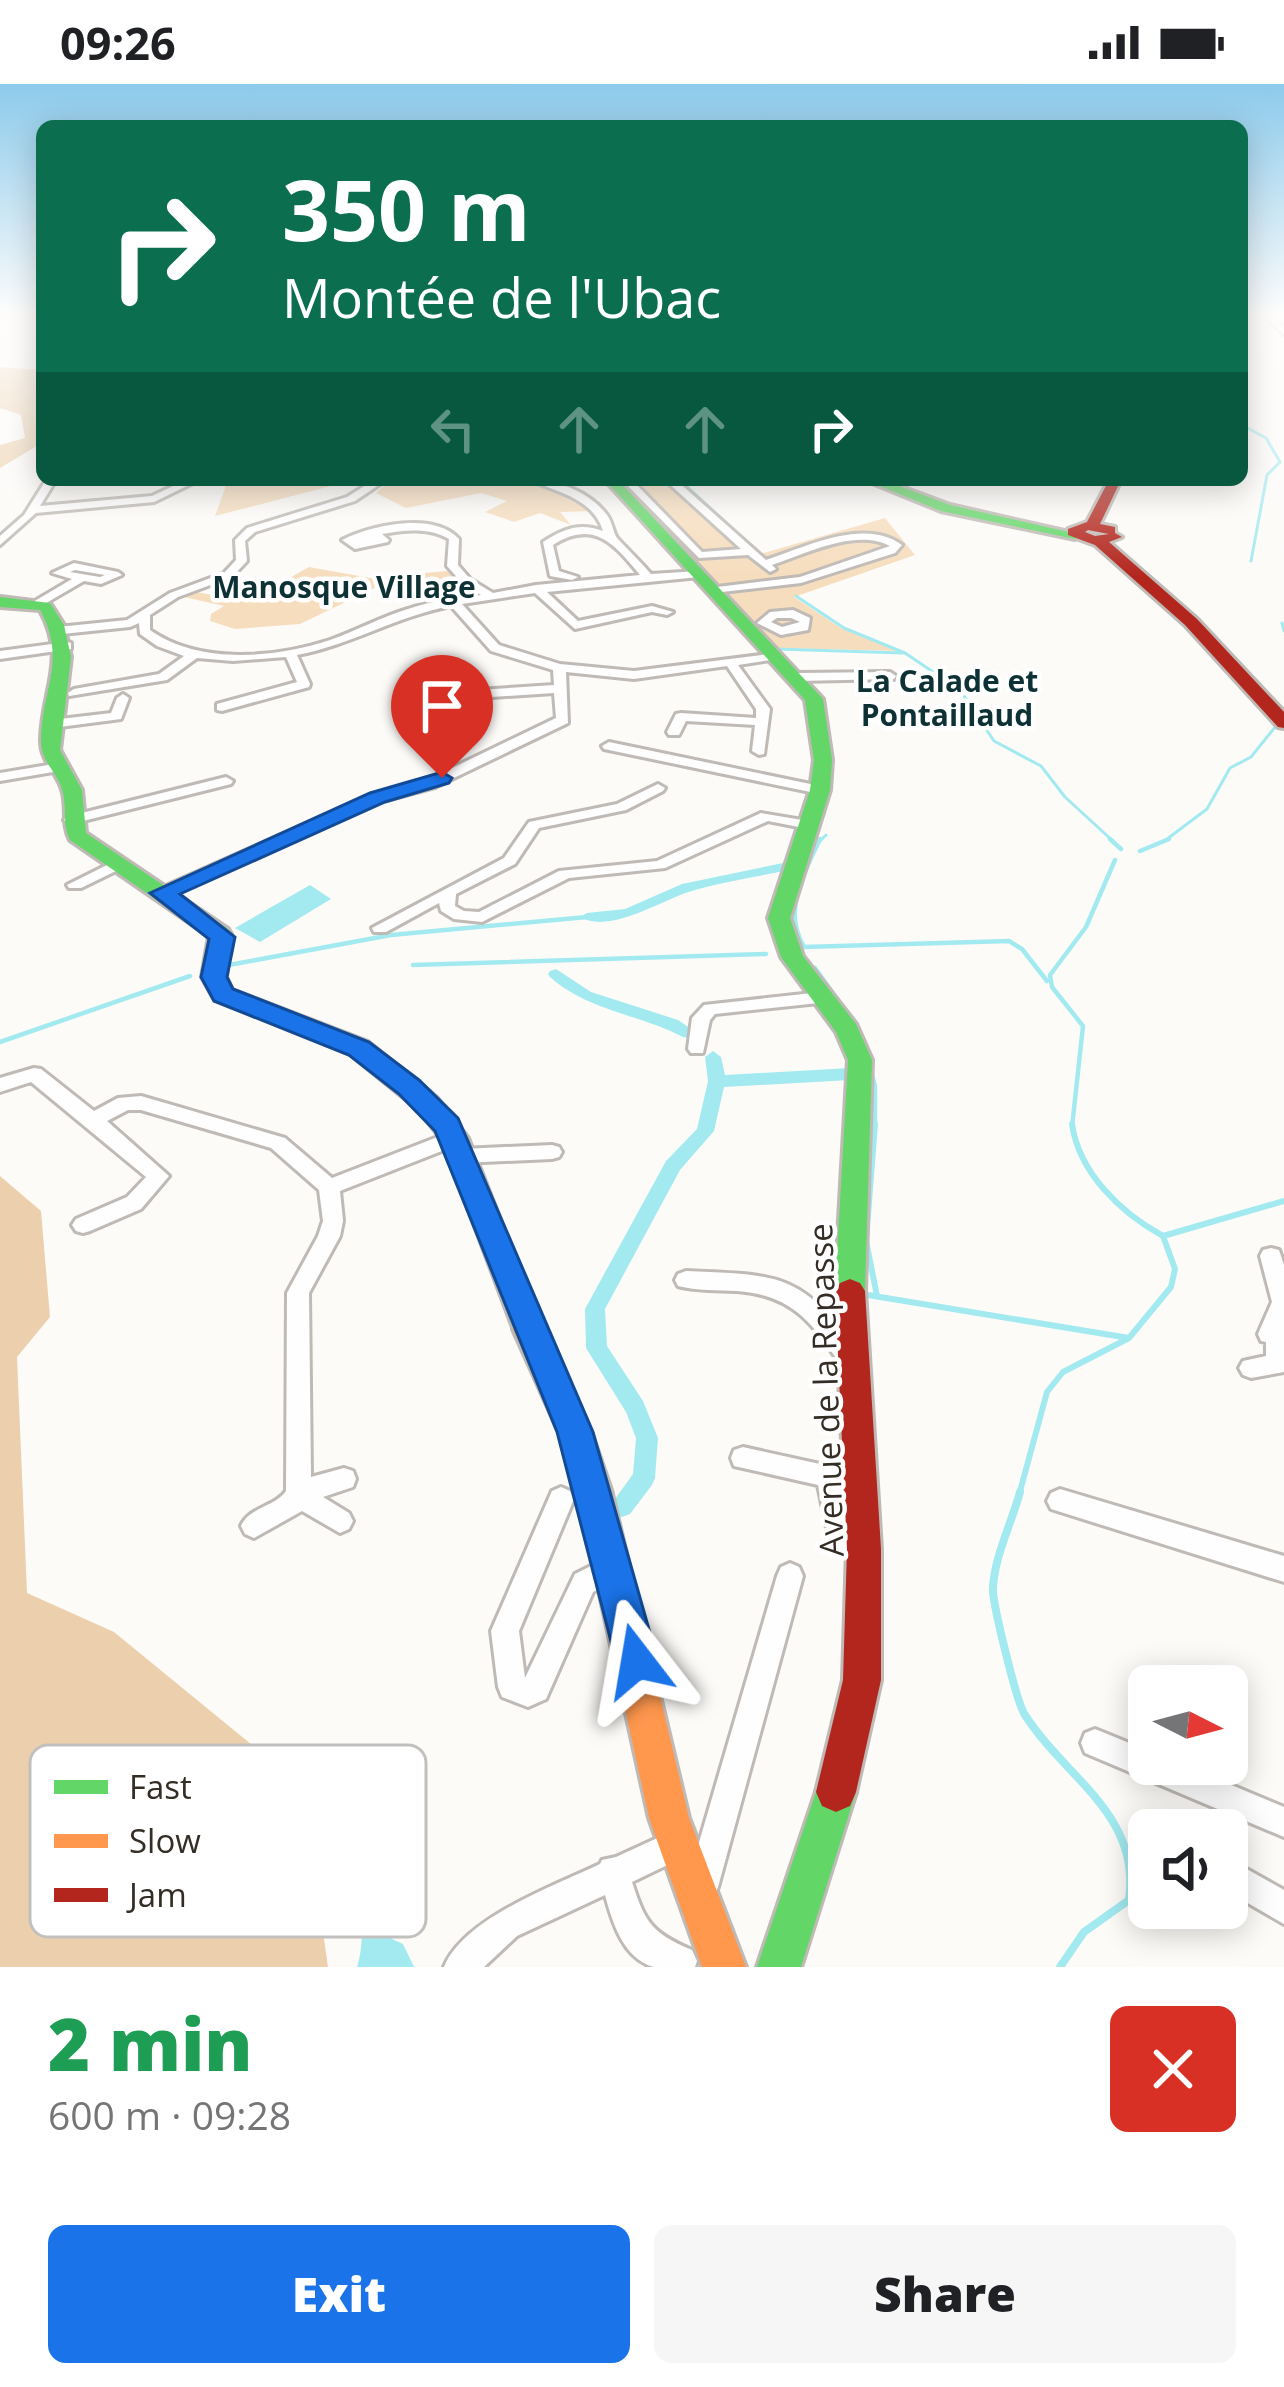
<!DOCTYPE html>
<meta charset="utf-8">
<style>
:root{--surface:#fff;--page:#f6f6f6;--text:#202124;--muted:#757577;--accent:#1a73e8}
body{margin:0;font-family:"Open Sans",sans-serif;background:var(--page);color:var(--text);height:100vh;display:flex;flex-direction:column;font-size:45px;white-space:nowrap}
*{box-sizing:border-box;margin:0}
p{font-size:39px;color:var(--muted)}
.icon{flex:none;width:66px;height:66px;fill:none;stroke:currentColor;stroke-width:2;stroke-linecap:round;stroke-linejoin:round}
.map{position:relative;height:1883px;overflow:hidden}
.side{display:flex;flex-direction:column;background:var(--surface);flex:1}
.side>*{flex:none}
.hud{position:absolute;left:36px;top:36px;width:1212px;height:366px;border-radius:18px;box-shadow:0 6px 30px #0003;background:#0b6e4f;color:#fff;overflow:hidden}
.needle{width:78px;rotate:96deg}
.buttons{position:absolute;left:1128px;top:1581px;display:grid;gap:24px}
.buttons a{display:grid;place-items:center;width:120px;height:120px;border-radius:18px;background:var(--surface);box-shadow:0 6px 30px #0003;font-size:60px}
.pin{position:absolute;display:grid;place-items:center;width:102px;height:102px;color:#fff;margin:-123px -51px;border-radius:50% 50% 50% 0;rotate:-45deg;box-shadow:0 0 12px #0007}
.pin .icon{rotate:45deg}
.me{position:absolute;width:132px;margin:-66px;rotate:346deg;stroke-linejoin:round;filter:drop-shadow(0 0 9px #0008)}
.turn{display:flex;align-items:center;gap:42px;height:252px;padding:0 48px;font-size:54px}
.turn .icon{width:156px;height:156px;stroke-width:2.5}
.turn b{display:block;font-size:84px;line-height:102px}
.lanes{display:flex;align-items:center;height:114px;padding:0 48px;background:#0003;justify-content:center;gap:60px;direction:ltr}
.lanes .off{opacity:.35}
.round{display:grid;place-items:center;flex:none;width:126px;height:126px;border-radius:18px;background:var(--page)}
.overview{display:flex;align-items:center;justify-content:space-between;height:204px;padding:0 48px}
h1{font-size:72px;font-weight:800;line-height:90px;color:#1e9e55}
.primary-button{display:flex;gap:24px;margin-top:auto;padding:24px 48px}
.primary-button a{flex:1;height:138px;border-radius:18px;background:var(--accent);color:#fff;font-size:48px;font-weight:800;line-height:138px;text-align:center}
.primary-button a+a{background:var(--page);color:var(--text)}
.status{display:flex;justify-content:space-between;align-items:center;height:84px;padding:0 60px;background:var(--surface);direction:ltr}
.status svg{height:33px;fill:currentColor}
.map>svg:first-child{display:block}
.green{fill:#f6ddbe}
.forest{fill:#ecd0ad}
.water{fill:#a2eaf0}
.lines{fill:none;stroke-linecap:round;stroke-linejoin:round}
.stream-far3{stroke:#a2eaf0;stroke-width:3}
.stream-far2{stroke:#a2eaf0;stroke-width:4.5}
.stream-far1{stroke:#a2eaf0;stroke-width:6}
.stream{stroke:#a2eaf0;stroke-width:8}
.canal{fill:#a2eaf0;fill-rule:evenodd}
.street-casing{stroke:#bfbab5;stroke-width:6}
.fast-casing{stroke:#bfbab5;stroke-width:6}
.slow-casing{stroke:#bfbab5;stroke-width:6}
.jam-casing{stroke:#bfbab5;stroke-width:6}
.street{fill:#fffefe;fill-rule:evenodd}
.fast{fill:#63d668;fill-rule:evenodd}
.slow{fill:#ff974d;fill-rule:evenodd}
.jam{fill:#b3261e;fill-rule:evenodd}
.route{fill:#1a73e8;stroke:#114b97;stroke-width:3}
.labels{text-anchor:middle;stroke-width:9;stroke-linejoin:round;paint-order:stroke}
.far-neighbourhood-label{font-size:30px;font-weight:bold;fill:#0d3134;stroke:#fff}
.street-label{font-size:33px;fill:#342d25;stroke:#fff}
.key{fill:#fff;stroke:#c2c0be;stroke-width:3}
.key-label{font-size:33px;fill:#342d25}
</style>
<div class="status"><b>09:26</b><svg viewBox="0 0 49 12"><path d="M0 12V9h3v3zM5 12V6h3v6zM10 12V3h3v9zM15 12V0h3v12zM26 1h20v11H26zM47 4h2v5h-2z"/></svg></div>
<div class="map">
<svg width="1284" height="1883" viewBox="0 0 1284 1883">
<rect width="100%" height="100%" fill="#fdfbf8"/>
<path class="green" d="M228,396h126l-139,36z
M471,396h59l62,31 -32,1 11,13 -31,-12 -26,9 -29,-10 22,-11 -26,-8 -75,15 -30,-15 12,-11 41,4z
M615,396h61l84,74 125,-36 30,37 -121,42 47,31 61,23 -126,-3z
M309,483l61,11 77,-7 26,24 -19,4 -12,-13 -55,-4 -87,42 -65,5 -25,-8 1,-7 13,-8 -40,-9 13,-5 50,10z"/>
<path class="forest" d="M0,283l42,3v73l-42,25v-23l25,-7 -4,-23 -21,-7z
M0,1092l41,35 9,106 -33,40 10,236 87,39 188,154 26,181h-328z"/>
<path class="water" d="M310,801l21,14 -71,43 -25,-14z"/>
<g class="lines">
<path class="stream-far3" d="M1242,341l24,13 14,24 -13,13 -16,86
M680,396l80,74
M796,512l48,32 61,25 55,37 34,51 47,25 24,31 49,45
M1282,539l2,8
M776,565l127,4
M819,758l7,-7
M1163,758l44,-33 23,-41 21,-11 25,-31"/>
<path class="stream-far2" d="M820,755c-16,35 -38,71 -16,108l205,-6 13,8 25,32
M1110,755l11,10
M1140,767l29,-12
M229,881l162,-30 196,-18
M413,881l353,-11
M815,884l35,49
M862,953l13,49v41
M0,958l190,-66
M1072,1043l11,-101 -31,-39 -2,-12 36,-48 29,-67"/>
<path class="stream-far1" d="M875,1040l-9,117 11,55
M1072,1040c7,49 49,89 91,112
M862,1210l267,44
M1019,1411l28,-103 16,-20 66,-34 42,-51 4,-18 -12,-33 121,-35"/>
<path class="stream" d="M1020,1408c-8,30 -27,68 -27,98 0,15 24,114 32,125 41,64 116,99 104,185l-45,32 -24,35"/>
<path class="canal" d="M783,779l5,1 2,3 -2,3c-31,7 -62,11 -93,20 -31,8 -84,45 -115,27l7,-4 38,-4 57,-25z
M556,885l35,23 87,28 19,13 -8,5 -6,-1c-44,-23 -95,-26 -133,-60l-2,-3 2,-3z
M713,967l8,6 4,18 125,-7 9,6 -9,6 -126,7 -10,44 -34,39 -75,139 2,37 36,55 15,37 -3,40 -3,7 -22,29 -8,3 -8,-3 -4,-8 23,-32 3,-36 -10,-26 -40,-64 -1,-39 81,-148 31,-32 11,-48 -3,-24z
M379,1815l10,4 4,10 -1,26 11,5 11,23h-57c7,-21 3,-44 12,-64z"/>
<g class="street-casing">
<path id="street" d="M1262,230h8l14,14v6z
M46,396h10l-16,26 112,-10 34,-16h13l-45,22 -118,11 -36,32v-9l24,-21z
M374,396h12l-31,21 -100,31 -10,9 2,20 -15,16 -54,20 -28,18v15c49,35 125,28 180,10 26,-9 51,-23 78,-31 23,-8 48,-11 73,-14l-19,-12 -15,-17 2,-27c-20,-12 -44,-9 -67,-5l7,6 -1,2 -33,7 -13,-9c29,-15 92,-29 117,-1l-1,26 12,14 23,14 43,-8 104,-10c-26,-32 -47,-56 -87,-30l6,26 19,6 -6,3 -22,-4 -7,-34c20,-13 37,-20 60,-11 -10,-33 -45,-38 -72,-51 27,0 59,12 76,35 6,8 6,19 11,24 11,12 23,23 33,35l48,-3 6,3 -6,3 -152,15 31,29 74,-15 21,6 -6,3 -15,-3 -77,17 -40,-36 -73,11 37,41 61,19 74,7 143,-18v6l-39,6 32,44 -6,45 -5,1 -7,-4 3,-26 -69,-4 -7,14h-10l-2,-3 9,-18 5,-1 75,5v-9l-29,-43 -93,13 -68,-7 2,51 -133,64 -56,15 -210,94h-12l-2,-3 2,-3 212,-94 56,-15 131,-63 -2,-25 -77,5 -61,-18 -2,-3 6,-4 58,17 76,-5 -1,-15 -62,-19 -40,-45c-54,10 -100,39 -154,49l13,29 -1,3 -87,24 -5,-1v-6l80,-22 -11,-25 -53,4 -36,-3 -30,22 -98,16 -1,-3 6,-4 85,-15 25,-18 -27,-10 -17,-12 -1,-11 -9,4 -68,7 -4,-1v-6l69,-7 43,-27 54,-20 12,-13 -1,-20 12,-12 100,-31z
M389,396h80l-5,3h-70z
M622,396h10l70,72 39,-3 -76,-69h11l90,80c39,-13 99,-43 136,-15l-7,8 -94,30 -88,10 -4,-1v-4l91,-11 90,-31c-35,-18 -84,8 -118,19l4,4 -6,3 -22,-17 -49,3z
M74,479l44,9 4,3 -21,9 -17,-3 -43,25h-8v-4l39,-23 -20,-6zM75,486l30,5 -5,2 -30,-5z
M793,526l17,8 -2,12 -27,5 -24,-12 13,-11zM777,534h14l9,4 -18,5 -11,-5z
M67,558l4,1v6l-71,10v-8z
M890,588l6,4 -2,3 -97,2 -6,-4 6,-4z
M123,610l6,4 -8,21 -69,9 -7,-4 7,-4 59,-7 6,-15z
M609,658l211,44 7,4 -7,4 -216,-45 -2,-3z
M54,680l5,1v6l-59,10v-8z
M226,693l7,4 -2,3 -160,40 -7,-4 2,-3z
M658,700l7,4 -2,3 -37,19 -87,18 -24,36 -59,30 -1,12 9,5 15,1 80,-41 98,-10 104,-48 53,9 2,3 -7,4 -41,-8 -103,47 -96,10 -87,44 -28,-3 -13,-8 -2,-8 -53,29h-12l-2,-4 132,-70 25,-36 88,-18z
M117,776l5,2 3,3 -3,3 -41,20h-12l-2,-3z
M822,908l9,6 -3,4 -113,12 -5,6 -7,33h-12l-3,-4 4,-31 12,-13z
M34,984l7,1 53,42 24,-13 23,-2 144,42 47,40 116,-45h14l3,5 -3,5 -122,48 3,30 -3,15 -31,57 2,184 33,-9 9,3 3,8 -3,8 -30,10 26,16 4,8 -4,8 -9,4 -38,-22 -48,27 -9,-4 -4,-8c8,-19 34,-19 45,-35l1,-198 31,-57 5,-15 -4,-31 -48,-42 -130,-38h-13l-21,11 62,55 -28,33 -51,22 -7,2 -7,-2 -4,-6 4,-6 51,-22 19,-20 -115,-95 -31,10v-14z
M552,1061l7,2 3,5 -3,5 -7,2 -90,4 -7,-2 -3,-5 3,-5 7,-2z
M1271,1164l8,2 5,15v107l-33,6 -8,-3 -4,-7 4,-7 23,-5v-14l-5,-1 -3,-7 14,-32 -12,-46 3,-6z
M686,1187c95,4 116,2 173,83l4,7 -4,7 -8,3 -8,-3c-30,-44 -49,-73 -106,-77 -19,-1 -40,0 -59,-5l-3,-6 3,-6z
M743,1363l95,21 14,62 21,10 4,9 -4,9 -9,3 -33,-14 -13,-62 -84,-19 -3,-8 3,-8z
M561,1403l9,4 4,8 -55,132 6,47 50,-104 38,-19 9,4 4,9 -4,9 -29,15 -47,107 -18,8 -26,-10 -4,-10 -7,-56 61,-140z
M1060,1405l224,67v26l-233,-73 -4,-8 4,-8z
M790,1479l9,4 4,9 -85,311 -5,11 -11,5 -11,-5 -5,-11 91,-311 4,-9z
M1095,1645l54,22v13h32l103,43v30l-199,-84 -4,-10 4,-10z
M677,1745l11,4 4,11 -4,11 -56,27c13,41 20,51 60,68l5,11 -2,6c-13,0 -29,0 -41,0 -31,-8 -42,-46 -49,-72l-88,41 -33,31h-40c20,-49 110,-81 156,-103l2,-4 14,-3z
M1229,1775l55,31v34l-57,-33z"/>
</g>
<g class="fast-casing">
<path id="fast" d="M605,396h13l205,219 9,61 -2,30 -40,128 13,38 53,68 16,36 -7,231 -5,8 -10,4 -10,-4 -5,-8 13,-231 -12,-28 -55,-75 -13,-39 42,-128 4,-30 -9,-60z
M865,396h18l67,25 132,30 -7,4 -134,-28z
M0,513l50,6 14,22 7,32 -11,93 22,40 4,43 142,96 3,5 -5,43 6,13 136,52 69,56 31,40 75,191 -4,9 -11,3 -11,-3 -74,-197 -24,-31 -69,-56 -135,-54 -13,-23 7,-41 -139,-96c-8,-15 -3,-30 -7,-47 -4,-20 -22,-30 -22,-52 0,-51 27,-80 -1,-131l-40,-3z
M836,1688l14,6 6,14 -55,175h-44l59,-175 6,-14z"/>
</g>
<g class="slow-casing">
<path id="slow" d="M528,1233l11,3 4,9 48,103 20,58 78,328 57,149h-44l-53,-149 -72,-328 -18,-58 -46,-103 4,-9z"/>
</g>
<g class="jam-casing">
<path id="jam" d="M1109,396h12l-21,44 15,3v6l7,4 -13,5 88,77 87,93v16l-6,-1 -93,-102 -90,-80 -27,-10v-6l19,-7zM1088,446l21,4 -14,2 -10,-4z
M850,1195l10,4 5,8 16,258v131l-25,112 -6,14 -14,6 -14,-6 -6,-14 27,-112 4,-131 -12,-258 5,-8z"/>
</g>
<use href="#street" class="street"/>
<use href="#fast" class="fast"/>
<use href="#slow" class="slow"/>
<use href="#jam" class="jam"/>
</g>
<linearGradient id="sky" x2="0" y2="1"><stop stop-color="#8ccaeb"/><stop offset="0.47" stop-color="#fefdfc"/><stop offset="1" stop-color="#fefdfc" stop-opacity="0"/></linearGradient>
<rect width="1284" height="493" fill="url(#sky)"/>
<path class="route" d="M442,688l10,6 -3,5 -64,19 -205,92 55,43 -8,40 6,12 136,53 50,38 39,38 135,314 65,229 -7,15 -14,6 -15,-6 -6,-15 -59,-229 -122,-301 -36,-37 -50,-39 -135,-54 -13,-24 8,-38 -59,-46 220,-100z"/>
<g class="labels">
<g class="far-neighbourhood-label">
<text x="344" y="514">Manosque Village</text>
<text x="947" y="608">La Calade et<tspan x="947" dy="34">Pontaillaud</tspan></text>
</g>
<g class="street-label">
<text transform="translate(826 1306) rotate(-92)" y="12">Avenue de la Repasse</text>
</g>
</g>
<rect x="30" y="1661" width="396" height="192" rx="18" class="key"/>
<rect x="54" y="1696" width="54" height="14" fill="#63d668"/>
<rect x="54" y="1750" width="54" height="14" fill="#ff974d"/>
<rect x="54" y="1804" width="54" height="14" fill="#b3261e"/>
<g class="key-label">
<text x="129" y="1715">Fast</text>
<text x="129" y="1769">Slow</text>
<text x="129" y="1823">Jam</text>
</g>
</svg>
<div class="buttons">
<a><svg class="needle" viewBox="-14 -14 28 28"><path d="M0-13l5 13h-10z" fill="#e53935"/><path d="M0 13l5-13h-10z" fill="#757577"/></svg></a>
<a><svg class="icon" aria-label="sound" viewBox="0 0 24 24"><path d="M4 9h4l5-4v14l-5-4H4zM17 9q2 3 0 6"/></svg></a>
</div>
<div class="pin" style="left:442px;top:694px;background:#d93025"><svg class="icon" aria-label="arrive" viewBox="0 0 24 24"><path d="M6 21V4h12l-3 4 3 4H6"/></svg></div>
<svg class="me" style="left:637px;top:1577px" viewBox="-20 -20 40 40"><path d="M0-17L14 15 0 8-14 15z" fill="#1a73e8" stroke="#fff" stroke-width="4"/></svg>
<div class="hud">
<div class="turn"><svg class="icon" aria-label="right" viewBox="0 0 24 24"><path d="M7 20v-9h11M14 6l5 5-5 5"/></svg><div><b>350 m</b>Montée de l'Ubac</div></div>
<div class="lanes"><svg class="icon off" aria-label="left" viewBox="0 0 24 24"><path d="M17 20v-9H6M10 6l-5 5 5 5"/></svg><svg class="icon off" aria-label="ahead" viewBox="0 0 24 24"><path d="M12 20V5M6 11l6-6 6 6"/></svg><svg class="icon off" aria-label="ahead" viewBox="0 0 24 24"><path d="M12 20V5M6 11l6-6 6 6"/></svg><svg class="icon" aria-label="right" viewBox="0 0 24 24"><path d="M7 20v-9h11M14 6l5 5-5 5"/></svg></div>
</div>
</div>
<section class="side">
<div class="overview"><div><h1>2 min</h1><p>600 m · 09:28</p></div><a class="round" style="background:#d93025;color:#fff"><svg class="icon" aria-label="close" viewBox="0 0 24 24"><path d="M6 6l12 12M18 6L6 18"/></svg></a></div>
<div class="primary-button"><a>Exit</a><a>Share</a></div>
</section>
